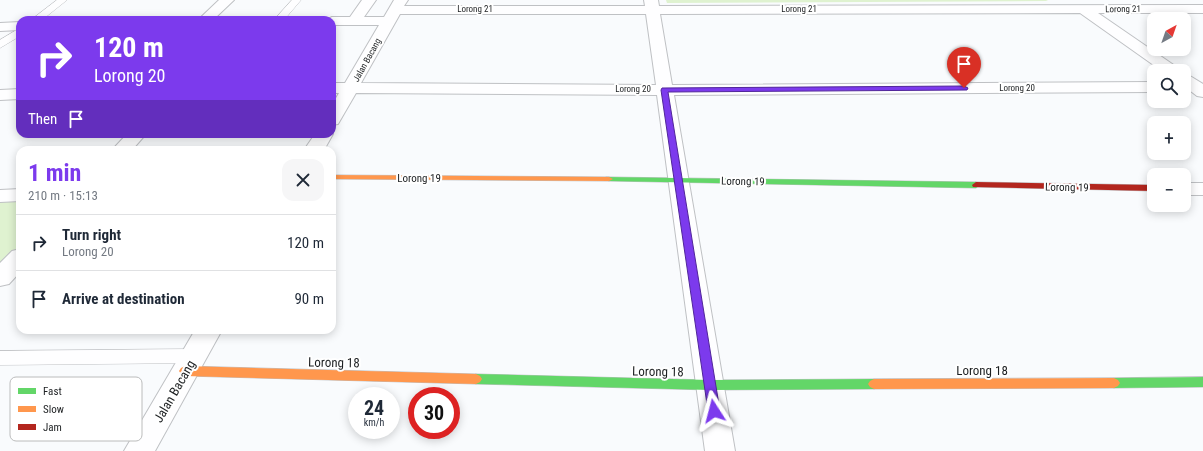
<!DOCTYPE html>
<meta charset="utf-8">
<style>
:root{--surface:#fff;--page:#f6f6f7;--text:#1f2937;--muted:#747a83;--line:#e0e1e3;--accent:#7c3aed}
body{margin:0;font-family:"Roboto Condensed",sans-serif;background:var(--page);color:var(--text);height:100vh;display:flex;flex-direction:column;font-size:15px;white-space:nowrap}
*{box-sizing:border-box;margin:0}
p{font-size:13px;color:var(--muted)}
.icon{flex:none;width:22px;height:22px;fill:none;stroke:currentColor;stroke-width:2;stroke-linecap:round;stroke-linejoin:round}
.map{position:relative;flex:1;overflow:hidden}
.panel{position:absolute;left:16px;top:146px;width:320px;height:188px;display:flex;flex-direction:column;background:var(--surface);border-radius:12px;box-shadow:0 2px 10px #0003}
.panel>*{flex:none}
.guide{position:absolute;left:16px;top:16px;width:320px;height:122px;border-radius:12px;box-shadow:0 2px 10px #0003;background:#7c3aed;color:#fff;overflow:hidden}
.needle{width:26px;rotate:40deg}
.buttons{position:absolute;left:1147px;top:12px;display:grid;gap:8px}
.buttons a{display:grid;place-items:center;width:44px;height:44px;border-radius:8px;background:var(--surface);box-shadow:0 2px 10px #0003;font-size:20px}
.speed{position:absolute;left:348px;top:387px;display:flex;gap:8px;font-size:20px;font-weight:700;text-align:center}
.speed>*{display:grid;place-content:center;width:52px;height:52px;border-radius:50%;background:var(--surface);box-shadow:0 2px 10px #0003;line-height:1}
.speed small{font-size:10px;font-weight:400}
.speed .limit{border:6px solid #d22;background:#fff;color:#111}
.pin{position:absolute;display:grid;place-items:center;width:34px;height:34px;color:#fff;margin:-41px -17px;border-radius:50% 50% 50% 0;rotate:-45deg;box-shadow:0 0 4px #0007}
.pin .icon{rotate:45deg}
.me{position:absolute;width:44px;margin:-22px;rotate:351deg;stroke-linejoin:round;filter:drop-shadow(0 0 3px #0008)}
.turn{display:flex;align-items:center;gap:14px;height:84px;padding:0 12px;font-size:18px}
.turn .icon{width:52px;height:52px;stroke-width:2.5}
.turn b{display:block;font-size:28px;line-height:34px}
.then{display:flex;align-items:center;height:38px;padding:0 12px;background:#0003;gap:8px;font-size:15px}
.round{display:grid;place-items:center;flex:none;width:42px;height:42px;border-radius:12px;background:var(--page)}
.headline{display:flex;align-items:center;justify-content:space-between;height:68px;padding:0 12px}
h1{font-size:24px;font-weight:700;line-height:30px;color:var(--accent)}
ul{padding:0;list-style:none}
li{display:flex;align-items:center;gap:12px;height:56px;padding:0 12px;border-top:1px solid var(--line)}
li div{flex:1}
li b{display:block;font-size:15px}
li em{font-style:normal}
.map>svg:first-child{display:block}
.green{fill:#dff2d0}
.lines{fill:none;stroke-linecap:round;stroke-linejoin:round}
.lane-casing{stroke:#bfc1c4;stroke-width:1}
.street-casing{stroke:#bfc1c4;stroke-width:2}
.fast-casing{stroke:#bfc1c4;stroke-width:1}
.slow-casing{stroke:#bfc1c4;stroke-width:1}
.jam-casing{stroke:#bfc1c4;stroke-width:1}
.lane{fill:#fefeff;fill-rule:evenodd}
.street{fill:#fefeff;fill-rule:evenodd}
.fast{fill:#63d668;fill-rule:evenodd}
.slow{fill:#ff974d;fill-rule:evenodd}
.jam{fill:#b3261e;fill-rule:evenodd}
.route{fill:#7c3aed;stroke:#51269a}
.labels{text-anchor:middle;stroke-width:4;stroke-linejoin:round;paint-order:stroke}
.far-street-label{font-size:9px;fill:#1c1f21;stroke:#fff}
.street-label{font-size:11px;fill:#1c1f21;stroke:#fff}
.near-street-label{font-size:13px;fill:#1c1f21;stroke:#fff}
.key{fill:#fff;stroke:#bbbcbc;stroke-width:1}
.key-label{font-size:11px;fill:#1c1f21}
</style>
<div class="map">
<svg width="1203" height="451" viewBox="0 0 1203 451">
<rect width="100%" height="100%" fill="#f9fbfd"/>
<path class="green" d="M666,0h380l2,1 -381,2z
M20,196v61l-20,21v-81z"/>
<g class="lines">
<g class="lane-casing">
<path id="lane" d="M57,0h10l-25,20h-11z
M292,0h9l-17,20h-10z
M20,28v8l-20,12v-8z
M194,349l7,2 2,5 -2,5 -7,2 -194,2v-14z"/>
</g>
<g class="street-casing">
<path id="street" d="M219,0h15l-21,20h-15z
M362,0h14l-12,17h20l10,-17h14l-4,6h241l-1,-6h14l1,6 544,-1v8h-105l80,55 2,3h-18l-82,-58 -420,1 12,71 482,-3v10l-480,3 61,356h-30l-48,-356 -301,-2 -18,31 -6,1v-20l7,-12h-7v-10h13l34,-58h-47v-5h-6l6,-3h18zM400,14h246l10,71 -295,-2z
M20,22v8l-20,1v-8z
M1184,74l6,2 13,8v13l-6,-1 -13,-10z
M20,89v10l-20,1v-10z
M332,132l1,2 -9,16h-20l11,-16h17z
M127,134h19l-14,16h-20z
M1184,183h19v12h-19z
M20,189v12l-20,1v-12z
M20,249v23l-11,12 -9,2v-23l12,-12z
M195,330h27l-67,121h-31z"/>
</g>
<g class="fast-casing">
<path id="fast" d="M606,177l370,5 4,3 -4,3 -367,-7 -4,-2z
M476,374l234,6 164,-1 4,2 2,3 -2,3 -4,2 -164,1 -234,-6 -4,-2 -2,-3 2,-3z
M1203,377v10l-89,1 -4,-2 -2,-3 2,-3 4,-2z"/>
</g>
<g class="slow-casing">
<path id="slow" d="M332,175l277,2 4,2 -4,2 -277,-2z
M185,366l291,8 4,2 2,3 -2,3 -4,2 -291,-8 -4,-2 -2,-3 2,-3z
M1114,378l4,2 2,3 -2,3 -4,2 -240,1 -4,-2 -2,-3 2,-3 4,-2z"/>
</g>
<g class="jam-casing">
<path id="jam" d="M976,182l178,3v6l-181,-4 -1,-2z"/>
</g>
<use href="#lane" class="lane"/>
<use href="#street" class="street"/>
<use href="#fast" class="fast"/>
<use href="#slow" class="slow"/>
<use href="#jam" class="jam"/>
</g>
<path class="route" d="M964,86l4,2 -1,2 -299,2 52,319 -2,4 -4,2 -4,-2 -2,-4 -47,-321 1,-2z"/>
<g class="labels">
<g class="far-street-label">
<text x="475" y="12">Lorong 21</text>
<text x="799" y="12">Lorong 21</text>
<text transform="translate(1123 9) rotate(-1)" y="3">Lorong 21</text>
<text transform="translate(367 60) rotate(-61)" y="3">Jalan Bacang</text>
<text x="1017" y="91">Lorong 20</text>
<text x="633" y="92">Lorong 20</text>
</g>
<g class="street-label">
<text x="419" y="182">Lorong 19</text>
<text transform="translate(743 181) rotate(1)" y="4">Lorong 19</text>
<text transform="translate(1067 187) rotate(1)" y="4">Lorong 19</text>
</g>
<g class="near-street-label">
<text transform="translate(334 362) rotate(1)" y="5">Lorong 18</text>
<text x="982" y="375">Lorong 18</text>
<text transform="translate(658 371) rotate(1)" y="5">Lorong 18</text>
<text transform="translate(174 391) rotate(-60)" y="5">Jalan Bacang</text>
</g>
</g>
<rect x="10" y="377" width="132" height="64" rx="6" class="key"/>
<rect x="18" y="388" width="18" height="6" fill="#63d668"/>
<rect x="18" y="406" width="18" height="6" fill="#ff974d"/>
<rect x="18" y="424" width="18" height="6" fill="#b3261e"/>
<g class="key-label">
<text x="43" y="395">Fast</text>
<text x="43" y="413">Slow</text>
<text x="43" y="431">Jam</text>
</g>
</svg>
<div class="buttons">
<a><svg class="needle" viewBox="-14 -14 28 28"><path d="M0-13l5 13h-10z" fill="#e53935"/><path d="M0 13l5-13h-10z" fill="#747a83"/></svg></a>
<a><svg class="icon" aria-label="search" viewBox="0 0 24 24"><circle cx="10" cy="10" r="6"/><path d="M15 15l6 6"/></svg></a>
<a>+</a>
<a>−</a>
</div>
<div class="speed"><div>24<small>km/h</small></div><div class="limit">30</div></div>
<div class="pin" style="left:964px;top:88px;background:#d93025"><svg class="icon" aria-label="arrive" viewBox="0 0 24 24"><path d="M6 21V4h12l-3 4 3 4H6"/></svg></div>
<svg class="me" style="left:714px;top:411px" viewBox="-20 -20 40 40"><path d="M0-17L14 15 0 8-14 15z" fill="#7c3aed" stroke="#fff" stroke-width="4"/></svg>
<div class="guide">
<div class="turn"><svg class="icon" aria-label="right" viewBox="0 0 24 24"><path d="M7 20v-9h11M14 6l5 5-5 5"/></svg><div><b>120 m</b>Lorong 20</div></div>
<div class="then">Then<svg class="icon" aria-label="arrive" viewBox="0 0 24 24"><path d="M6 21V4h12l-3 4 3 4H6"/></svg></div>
</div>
<section class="panel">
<div class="headline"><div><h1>1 min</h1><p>210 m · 15:13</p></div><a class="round"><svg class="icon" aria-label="close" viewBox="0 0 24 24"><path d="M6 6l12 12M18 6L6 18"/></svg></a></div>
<ul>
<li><svg class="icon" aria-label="right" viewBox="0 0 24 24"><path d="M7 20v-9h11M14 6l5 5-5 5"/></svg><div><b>Turn right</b><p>Lorong 20</p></div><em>120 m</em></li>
<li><svg class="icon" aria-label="arrive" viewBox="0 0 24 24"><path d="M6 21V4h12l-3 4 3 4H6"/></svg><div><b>Arrive at destination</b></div><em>90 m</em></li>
</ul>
</section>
</div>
